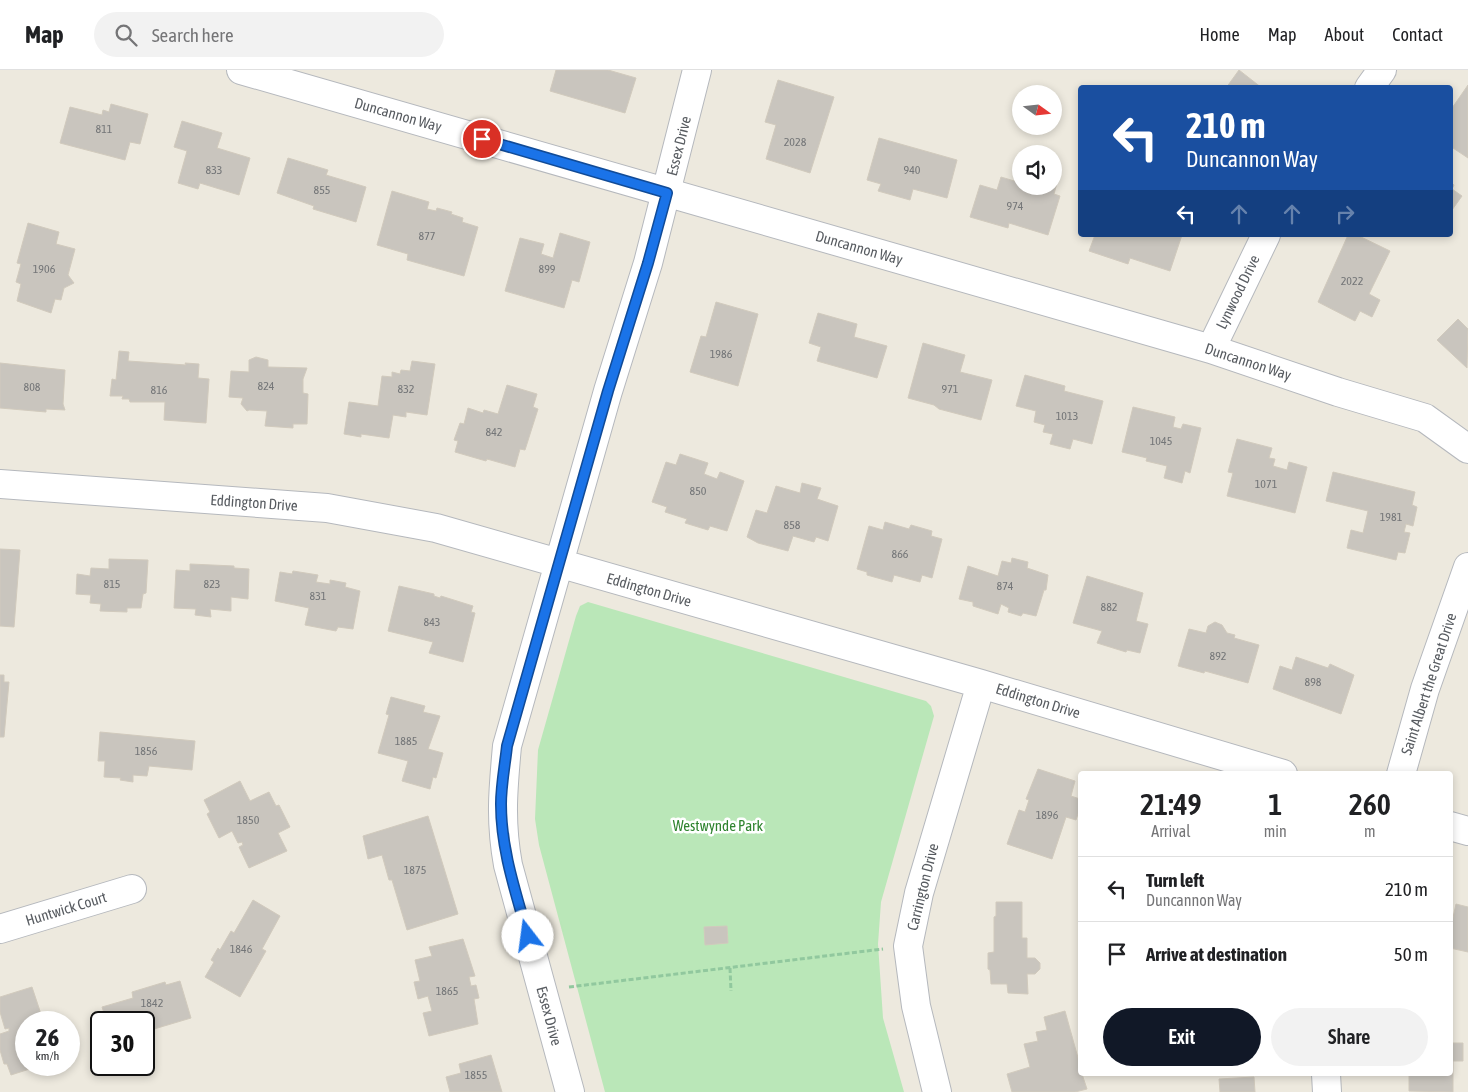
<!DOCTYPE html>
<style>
:root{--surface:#fff;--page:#f2f2f2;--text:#202124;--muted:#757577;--line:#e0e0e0;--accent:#111827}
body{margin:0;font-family:"Asap Condensed",sans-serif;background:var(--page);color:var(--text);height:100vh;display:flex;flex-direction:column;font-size:19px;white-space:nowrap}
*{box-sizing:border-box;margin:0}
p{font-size:16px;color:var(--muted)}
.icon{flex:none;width:28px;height:28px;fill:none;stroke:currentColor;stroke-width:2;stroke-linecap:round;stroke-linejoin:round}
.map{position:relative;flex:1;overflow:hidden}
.sheet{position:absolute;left:1078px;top:701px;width:375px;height:305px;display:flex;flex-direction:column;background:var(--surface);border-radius:5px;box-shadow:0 2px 8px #0003}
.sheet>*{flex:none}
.banner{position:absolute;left:1078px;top:15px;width:375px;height:152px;border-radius:5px;box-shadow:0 2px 8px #0003;background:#1a4fa0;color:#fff;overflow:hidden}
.needle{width:32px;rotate:105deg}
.buttons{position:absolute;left:1012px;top:15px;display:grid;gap:10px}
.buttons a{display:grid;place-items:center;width:50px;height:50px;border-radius:50%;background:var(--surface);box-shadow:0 2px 8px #0003;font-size:25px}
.speed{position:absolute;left:15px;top:941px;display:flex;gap:10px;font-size:25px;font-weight:700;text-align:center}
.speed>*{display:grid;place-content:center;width:65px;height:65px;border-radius:50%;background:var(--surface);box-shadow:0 2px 8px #0003;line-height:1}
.speed small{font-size:12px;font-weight:400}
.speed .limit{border:2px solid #111;border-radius:8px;background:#fff;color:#111}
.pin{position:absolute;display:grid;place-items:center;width:42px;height:42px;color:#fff;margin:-21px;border:2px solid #fff;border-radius:50%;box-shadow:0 1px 5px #0007}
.me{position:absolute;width:55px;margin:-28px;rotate:345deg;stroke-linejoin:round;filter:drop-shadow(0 0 4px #0008)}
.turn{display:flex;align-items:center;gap:18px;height:105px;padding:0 25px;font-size:22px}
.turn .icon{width:65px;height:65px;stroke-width:2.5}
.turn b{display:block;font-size:35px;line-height:42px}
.lanes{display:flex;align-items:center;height:48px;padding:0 25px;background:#0003;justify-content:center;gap:25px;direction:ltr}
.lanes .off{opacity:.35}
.eta{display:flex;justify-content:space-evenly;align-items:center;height:85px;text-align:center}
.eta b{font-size:30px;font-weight:600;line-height:35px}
.button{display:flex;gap:10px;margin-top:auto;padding:10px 25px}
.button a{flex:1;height:58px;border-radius:30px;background:var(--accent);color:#fff;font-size:20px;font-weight:600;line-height:58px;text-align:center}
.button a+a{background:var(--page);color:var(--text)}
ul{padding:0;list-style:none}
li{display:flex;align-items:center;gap:15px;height:65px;padding:0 25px;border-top:1px solid var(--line)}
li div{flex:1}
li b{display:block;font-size:19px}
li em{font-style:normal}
header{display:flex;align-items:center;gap:30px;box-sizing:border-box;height:70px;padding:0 25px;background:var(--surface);border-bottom:1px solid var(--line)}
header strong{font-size:24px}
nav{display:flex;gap:28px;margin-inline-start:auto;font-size:18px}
.search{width:350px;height:45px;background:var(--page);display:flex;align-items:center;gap:12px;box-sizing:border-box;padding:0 18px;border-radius:28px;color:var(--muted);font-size:19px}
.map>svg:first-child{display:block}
.green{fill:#bae7b8}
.building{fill:#c9c5be;stroke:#d1cabd}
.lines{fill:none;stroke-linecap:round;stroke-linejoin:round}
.minor-casing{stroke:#b5b8bd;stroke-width:30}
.path{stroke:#91c89e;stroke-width:3;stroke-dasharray:5 2.5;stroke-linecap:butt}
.minor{stroke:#fff;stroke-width:28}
.route-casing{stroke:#114b97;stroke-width:12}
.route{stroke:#1a73e8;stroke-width:9}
.labels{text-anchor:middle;stroke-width:5;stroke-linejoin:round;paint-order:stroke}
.number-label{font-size:12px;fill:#747678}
.street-label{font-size:15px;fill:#585c61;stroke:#fff}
.park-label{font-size:15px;fill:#2e832e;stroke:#fff}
</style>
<header>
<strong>Map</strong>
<div class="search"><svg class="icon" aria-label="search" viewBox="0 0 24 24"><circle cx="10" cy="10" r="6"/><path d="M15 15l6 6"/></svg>Search here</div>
<nav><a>Home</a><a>Map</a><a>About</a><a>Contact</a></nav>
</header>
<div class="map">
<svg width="1468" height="1022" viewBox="0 0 1468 1022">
<rect width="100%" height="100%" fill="#ede9de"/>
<path class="green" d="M588,532l338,99 5,5 3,10 -53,186 -3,42 5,74 21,74h-299l-66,-247 -4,-26 3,-69 38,-134 4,-10z"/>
<path class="building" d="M556,0h52l28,8 -11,35 -75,-22z
M1239,0l23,18h-36z
M778,10l56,17 -24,76 -44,-14 10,-34 -11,-3z
M1468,15v73l-18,-12v-35z
M111,34l37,10 -8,30 -10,-2 -5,18 -65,-17 10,-36 32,8 1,-5 6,2z
M182,51l40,12 -5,15 33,10 -11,37 -39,-12 -2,6 -20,-6 9,-32 -13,-4z
M879,68l78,22 -10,38 -34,-9 -3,11 -32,-9 3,-7 -14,-4z
M288,88l40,12 -2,5 40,12 -10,35 -43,-13 1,-3 -37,-13z
M1001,107l20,6v3h33v-4l3,1 -3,11 6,2 -12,39 -39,-12 -1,5 -38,-11 10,-32 17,5z
M1450,112l4,3 -2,4 10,7 -10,14 -2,-2z
M392,121l37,11 -2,7 9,2 1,-3 15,4 -1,2 12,4 -1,4 16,5 -14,49 -57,-16 1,-6 -31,-9z
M28,153l31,9 -3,12 19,5 -7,26 6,8 -10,5 -3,12 -6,-1 -4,14 -34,-12 4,-17 -5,-2 5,-18 -4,-1z
M560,163l30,9 -11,40 -7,-2 -8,28 -59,-17 15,-53 24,6 -3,10 12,4z
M1095,165h87l-12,36 -40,-13 -2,6 -39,-13z
M1348,165h9l33,16 -21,43 11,6 -8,17 -12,-6 -5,10 -37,-19z
M716,232l42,12 -20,72 -48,-14 11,-36 5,1z
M818,243l39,11 -3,13 33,9 -10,32 -60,-17 4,-14 -12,-4z
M1458,249l10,10 -1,39 -30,-28z
M923,273l42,12 -5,17 32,8 -11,40 -42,-11 -5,-4 -26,-7z
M119,281l10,1 -1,9 58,4 -1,-2 14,1 -1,14 11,1 -3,44 -42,-3 1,-18h-35l-1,-3h-7l1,-3h-13l2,-17 4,1z
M256,287l12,3v7l39,1 -4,11v14l5,1 -1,30h-14v4l-28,-2 2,-15 -18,-1 -2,1 -6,-7 2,-6 -14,-1 2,-26 18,1v-12z
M412,291l23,3 -8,51 -21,-3v5l-13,-2 -4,23 -28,-4v3l-17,-3 5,-32 29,4 4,-30 10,1v-5l8,2 1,-4 9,1z
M0,293l65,7 -2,34 2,6 -19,-1v3l-46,-4z
M1025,305l40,11 -1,5 39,10 -11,43 -19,-5 -3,10 -20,-5 3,-10 -10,-2 2,-7 -11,-3 2,-11 -20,-5z
M507,315l30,9 -4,13 5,2 -13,41 -5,-1 -5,18 -28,-8 -1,2 -31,-9 3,-11 -4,-1 6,-17 4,1 4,-16 15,5 1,-3 14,4z
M1133,337l42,10 -2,10 8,2 2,-5 18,4 -11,45 -5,-2 -3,12 -18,-5 3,-12 -21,-5 1,-3 -25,-6z
M1237,369l35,9 -3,10 6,1 -2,7 14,4 2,-8 18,5 -12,46 -68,-17 6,-23 -5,-1z
M680,384l28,9 -4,11 13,5 3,-7 24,9 -17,50 -17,-5 -2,4 -23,-7 2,-4 -22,-7 2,-5 -15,-5 14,-40 10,3z
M1333,402l82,20 -3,13 5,2 -4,19 -7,-2 -2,8 6,1 -5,20 -7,-1 -2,8 -49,-12 4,-18 12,3 5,-22 -42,-10z
M802,413l19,5 -4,11 21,7 -10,35 -12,-4 -2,5 -21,-6 -5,15 -30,-8 -11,-6 9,-27 11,3 9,-27 24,7z
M885,452l24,7 2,-4 21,6 -1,5 11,3 -10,39 -10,-3 -2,7 -26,-7 -2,7 -25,-7v-3l-10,-3 12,-43 14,4z
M0,479l20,1 -6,77 -14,-1z
M1012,488l16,4 -1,6 21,7 -2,15h-2l-8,26 -13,-3 -2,3 -13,-4 1,-4 -8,-4 -3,10 -25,-8v-4l-14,-3 9,-33 30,10 4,-15 9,2z
M109,489l39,1 -2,33 -3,1 -2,14h-14v4l-27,-1 1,-7 -11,-1 1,-8 -15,-1 1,-20 13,2 1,-8 18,1z
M190,494l44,2v2l15,1 -1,30 -17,-2v14l-21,-2 1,8 -16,-2 1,-6 -22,-1 2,-38 14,1z
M293,501l25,4 -2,7 14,2v-4l16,3 -1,4 15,4 -7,38 -15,-2 -2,4 -31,-6 4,-17 -34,-7 5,-29 12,2z
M1087,506l56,17 -7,28 12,3 -8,29 -13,-3 -1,2 -29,-9 5,-12 -29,-8z
M399,516l35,8v2l6,2 1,-2 32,10 -2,6 4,1 -12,49 -34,-9 4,-11 -45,-11z
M1215,552l7,3 5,8 8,2 -1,3 25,7 -11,38 -43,-12 -1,2 -26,-7 11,-37 17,4 2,-7z
M1296,587l32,11 2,-4 24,11 -13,39 -68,-25 7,-23 12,4z
M0,605h4v7h5l-5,55h-4z
M391,627l34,9 -2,6 17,4 -12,33 15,4 -7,25 -3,-1 -3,12 -28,-8 6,-20 -30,-8 11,-38 -3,-1z
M100,662l95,9 -3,29 -43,-4 -2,10 -14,-1v7l-13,-2 1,-2 -17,-1 1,-16h-7z
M1038,699l37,12 -4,15 9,3v9l-4,12 -10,-3 -14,42 -45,-15 12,-34 6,2 4,-12 -3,-1z
M240,711l10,20 19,-9 7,14 3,-1 11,22 -12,6 9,18 -38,17 -10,-21 4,-2 -1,-3 -4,1 -6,-12 -13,7 -12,-24 3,-2 -6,-12z
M428,746l30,98 -51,16 -15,-50h-3l-7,-25 -14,4 -5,-23z
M253,830l27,16 -18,33 4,2 -26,46 -35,-20 9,-15 -3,-2 7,-12 2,2 11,-19 3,2z
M996,832h26v36h5v20h8l5,5v6l-5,5h-8l1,20 -20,-1 -1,-9h-16l-1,-14 -2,-1v-16l6,-1v-35l2,-1z
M1456,834l12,3v45l-18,-4v-17z
M727,856l1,17 -23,2 -1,-18z
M463,869l12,37 -6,1 2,9 5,-1 3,13 -5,1 4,25 -49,12 -6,-23 9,-2 -4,-15 -10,3 -4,-17 6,-1 -5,-21 17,-4 -3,-9z
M180,911l11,37 -47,14v-10h-37l-5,-15 31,-9 -1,-6 33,-10 1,3z
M32,917l10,30 -8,3 1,2h-9v43h16l-31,10 -4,-11h-3l-4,-14v-16l9,-3v-3l-4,1 -5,-17v-15z
M1065,941l15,54v9h2l5,15 -12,3h-63l-5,-18 23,-7 -6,-23 14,-3 -2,-9 11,-2 -3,-13z
M1450,957l1,16h12v18h-10v31l-44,-1v-17h41z
M491,985l11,37h-52l-4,-15 15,-4 -2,-9z
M1254,1007l1,15h-35l-1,-13z"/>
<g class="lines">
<g class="minor-casing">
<path id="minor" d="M241,0l970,279 127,43 87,26 43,31
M1369,18l13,-18
M1211,279l55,-114
M0,414l327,24 109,20 545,156 302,90
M1401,704l24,-85 43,-122
M1450,756l18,5
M0,859l132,-40
M1326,1004l1,18
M570,1022l-62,-227c-8,-44 -5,-75 -1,-119l101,-355 40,-128 49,-193
M937,1022l-21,-86 -8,-60 11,-53 62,-209"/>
</g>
<path class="path" d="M730,898l1,23
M569,917l314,-38"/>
<use href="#minor" class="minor"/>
</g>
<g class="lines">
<g class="route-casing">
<path id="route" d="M482,69l185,54 -19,70 -40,128 -101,355c-2,19 -6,39 -6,58 0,46 15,89 27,132"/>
</g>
<use href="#route" class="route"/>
</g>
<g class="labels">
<g class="number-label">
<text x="104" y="63">811</text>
<text x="795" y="76">2028</text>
<text x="214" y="104">833</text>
<text x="912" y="104">940</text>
<text x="322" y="124">855</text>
<text x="1015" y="140">974</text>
<text x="427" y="170">877</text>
<text x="44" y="203">1906</text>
<text x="547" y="203">899</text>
<text x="1352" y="215">2022</text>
<text x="721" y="288">1986</text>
<text x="266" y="320">824</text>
<text x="32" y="321">808</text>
<text x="406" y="323">832</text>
<text x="950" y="323">971</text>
<text x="159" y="324">816</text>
<text x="1067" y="350">1013</text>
<text x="494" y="366">842</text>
<text x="1161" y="375">1045</text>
<text x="1266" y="418">1071</text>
<text x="698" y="425">850</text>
<text x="1391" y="451">1981</text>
<text x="792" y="459">858</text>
<text x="900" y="488">866</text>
<text x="112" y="518">815</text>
<text x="212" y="518">823</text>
<text x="1005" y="520">874</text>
<text x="318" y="530">831</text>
<text x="1109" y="541">882</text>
<text x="432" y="556">843</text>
<text x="1218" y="590">892</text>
<text x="1313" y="616">898</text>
<text x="406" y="675">1885</text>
<text x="146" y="685">1856</text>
<text x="1047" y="749">1896</text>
<text x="248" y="754">1850</text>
<text x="415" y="804">1875</text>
<text x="241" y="883">1846</text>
<text x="447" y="925">1865</text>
<text x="152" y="937">1842</text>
<text x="476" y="1009">1855</text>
</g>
<g class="street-label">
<text transform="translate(398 45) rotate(16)" y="5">Duncannon Way</text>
<text transform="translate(679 76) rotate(-76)" y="5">Essex Drive</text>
<text transform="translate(859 178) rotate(16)" y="5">Duncannon Way</text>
<text transform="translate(1238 222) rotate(-64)" y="5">Lynwood Drive</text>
<text transform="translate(1248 292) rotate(18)" y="5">Duncannon Way</text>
<text transform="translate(254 433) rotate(4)" y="5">Eddington Drive</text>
<text transform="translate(649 520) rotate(16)" y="5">Eddington Drive</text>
<text transform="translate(1429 614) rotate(-72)" y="5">Saint Albert the Great Drive</text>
<text transform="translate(1038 631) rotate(17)" y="5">Eddington Drive</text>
<text transform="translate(923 817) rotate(-76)" y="5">Carrington Drive</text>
<text transform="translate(66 839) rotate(-17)" y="5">Huntwick Court</text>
<text transform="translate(549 946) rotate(75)" y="5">Essex Drive</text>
</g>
<g class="park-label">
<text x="718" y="761">Westwynde Park</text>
</g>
</g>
</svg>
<div class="buttons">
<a><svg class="needle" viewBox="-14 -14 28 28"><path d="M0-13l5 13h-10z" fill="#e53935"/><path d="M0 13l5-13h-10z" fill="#757577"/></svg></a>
<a><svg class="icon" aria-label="sound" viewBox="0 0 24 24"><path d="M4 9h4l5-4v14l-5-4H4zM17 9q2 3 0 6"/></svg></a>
</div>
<div class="speed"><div>26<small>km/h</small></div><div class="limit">30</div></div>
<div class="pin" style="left:482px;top:69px;background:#d93025"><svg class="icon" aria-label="arrive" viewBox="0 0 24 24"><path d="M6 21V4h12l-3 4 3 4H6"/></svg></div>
<svg class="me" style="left:528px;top:866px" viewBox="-20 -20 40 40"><circle r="19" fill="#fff"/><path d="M0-13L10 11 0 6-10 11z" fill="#1a73e8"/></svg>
<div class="banner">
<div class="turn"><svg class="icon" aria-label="left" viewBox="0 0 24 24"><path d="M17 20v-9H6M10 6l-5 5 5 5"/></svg><div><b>210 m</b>Duncannon Way</div></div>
<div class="lanes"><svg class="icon" aria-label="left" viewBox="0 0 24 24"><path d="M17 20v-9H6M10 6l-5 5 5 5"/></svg><svg class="icon off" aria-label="ahead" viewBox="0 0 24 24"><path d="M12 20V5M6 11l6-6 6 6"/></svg><svg class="icon off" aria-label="ahead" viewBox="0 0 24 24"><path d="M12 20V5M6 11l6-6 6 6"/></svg><svg class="icon off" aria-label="right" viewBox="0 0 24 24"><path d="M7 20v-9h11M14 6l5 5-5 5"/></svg></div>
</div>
<section class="sheet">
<div class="eta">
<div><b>21:49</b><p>Arrival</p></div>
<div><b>1</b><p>min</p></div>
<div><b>260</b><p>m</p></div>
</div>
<ul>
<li><svg class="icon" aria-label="left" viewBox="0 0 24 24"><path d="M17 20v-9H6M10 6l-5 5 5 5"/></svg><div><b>Turn left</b><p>Duncannon Way</p></div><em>210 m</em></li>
<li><svg class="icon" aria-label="arrive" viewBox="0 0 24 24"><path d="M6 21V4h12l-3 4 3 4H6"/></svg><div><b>Arrive at destination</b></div><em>50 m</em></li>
</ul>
<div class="button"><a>Exit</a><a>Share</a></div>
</section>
</div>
